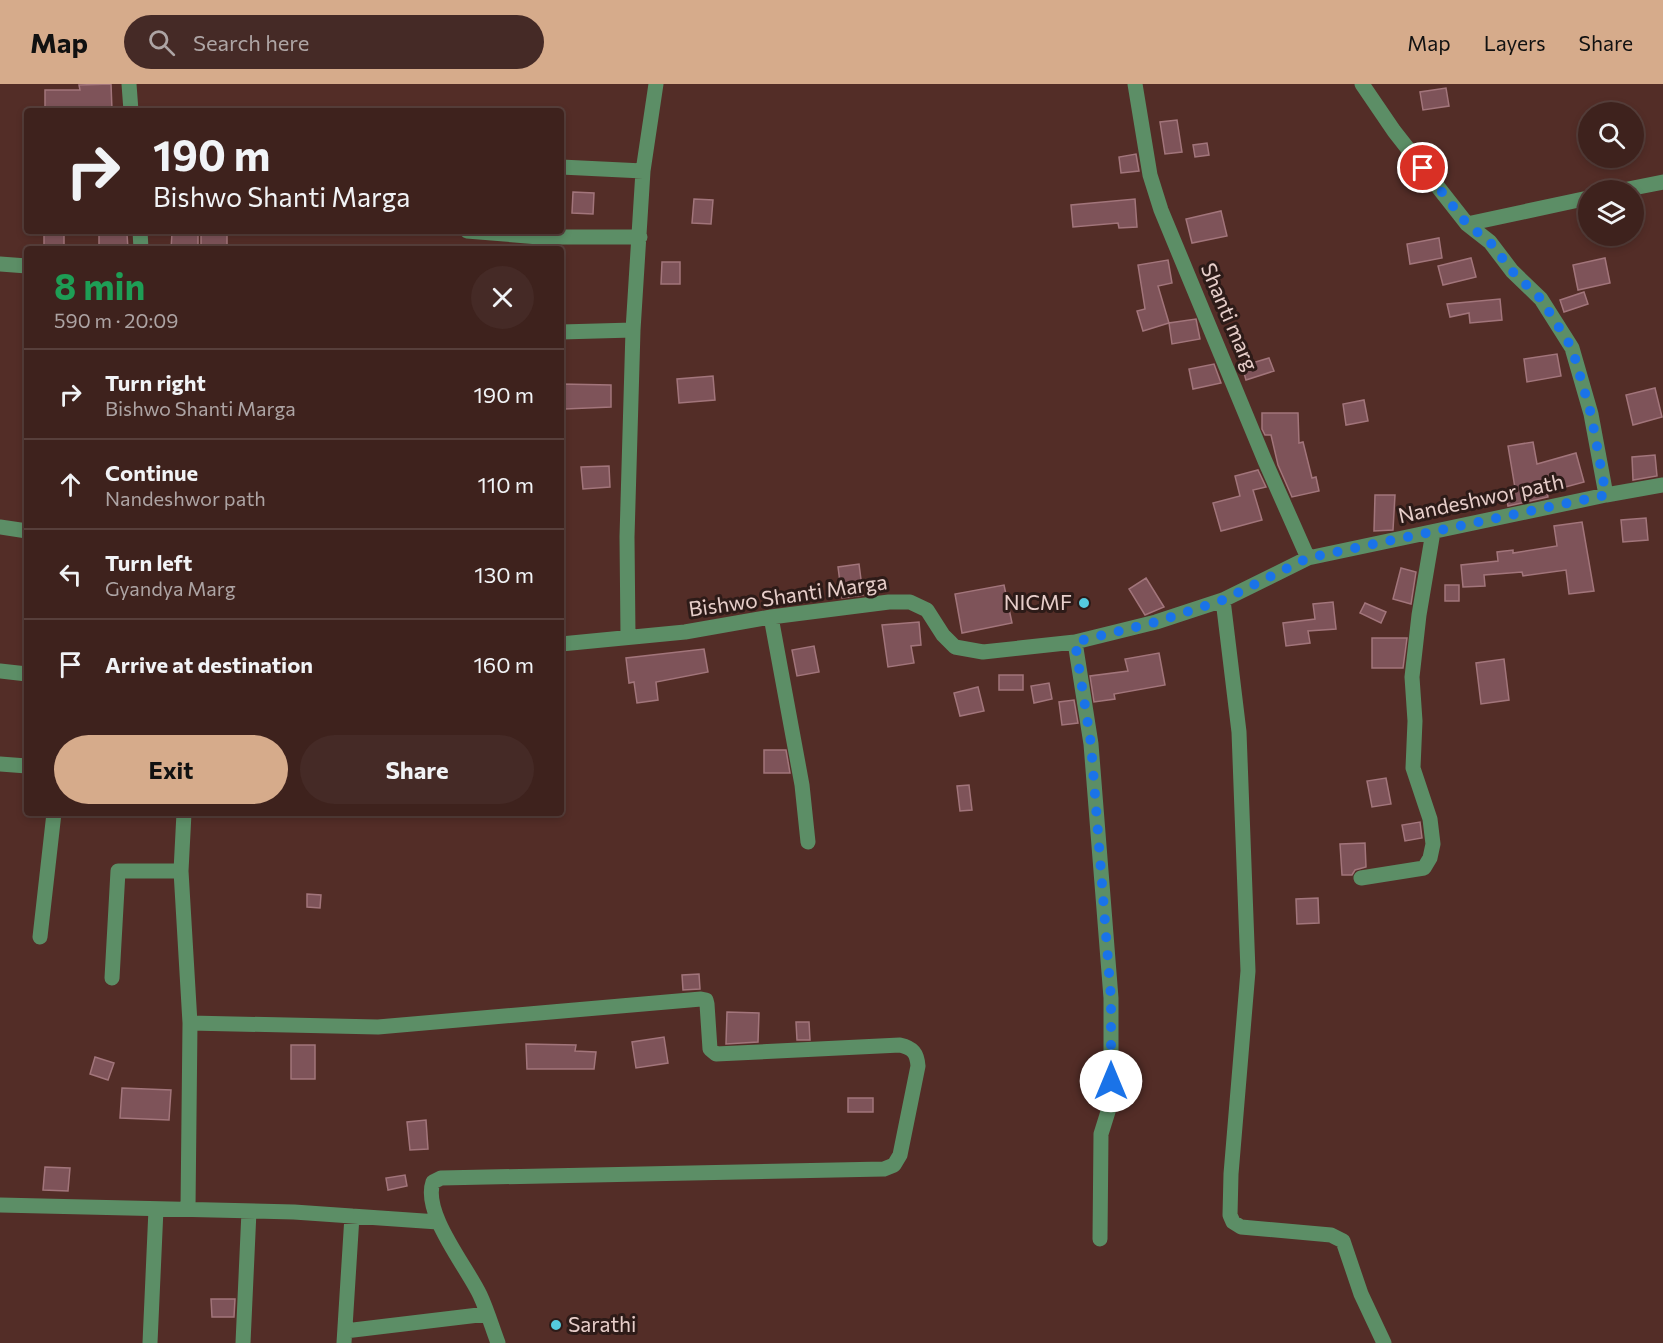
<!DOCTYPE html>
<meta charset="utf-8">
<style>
:root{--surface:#3e221d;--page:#452a26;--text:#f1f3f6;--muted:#ada4a4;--line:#573f3b;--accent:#d6ab8b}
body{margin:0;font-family:Commissioner,sans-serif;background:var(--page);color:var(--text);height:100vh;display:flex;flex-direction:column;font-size:22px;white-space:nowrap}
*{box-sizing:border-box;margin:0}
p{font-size:20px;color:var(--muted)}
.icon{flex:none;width:33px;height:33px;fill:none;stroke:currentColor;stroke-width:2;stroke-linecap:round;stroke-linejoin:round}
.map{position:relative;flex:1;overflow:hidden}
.panel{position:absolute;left:24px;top:162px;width:540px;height:570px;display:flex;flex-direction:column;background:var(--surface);border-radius:6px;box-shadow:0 3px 9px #0003,0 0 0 2px var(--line)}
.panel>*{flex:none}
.top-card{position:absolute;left:24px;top:24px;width:540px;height:126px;border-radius:6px;box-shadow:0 3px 9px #0003,0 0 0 2px var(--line);background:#3e221d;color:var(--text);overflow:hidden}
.controls{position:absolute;left:1578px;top:18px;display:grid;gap:12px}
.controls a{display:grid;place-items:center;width:66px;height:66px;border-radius:50%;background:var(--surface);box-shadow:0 3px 9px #0003,0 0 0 2px var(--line);font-size:30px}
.pin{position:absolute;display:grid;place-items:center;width:51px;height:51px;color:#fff;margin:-26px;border:3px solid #fff;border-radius:50%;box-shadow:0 2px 6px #0007}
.me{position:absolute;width:66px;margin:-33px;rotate:0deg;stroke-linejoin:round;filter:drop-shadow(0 0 4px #0008)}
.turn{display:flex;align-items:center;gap:21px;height:126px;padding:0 30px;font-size:27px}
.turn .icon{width:78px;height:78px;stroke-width:2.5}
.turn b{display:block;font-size:42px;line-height:51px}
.round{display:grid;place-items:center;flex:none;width:63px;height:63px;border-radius:32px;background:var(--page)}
.summary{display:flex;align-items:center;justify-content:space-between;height:102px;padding:0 30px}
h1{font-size:36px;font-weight:700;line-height:45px;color:#1e9e55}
.action{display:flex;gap:12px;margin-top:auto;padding:12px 30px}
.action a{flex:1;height:69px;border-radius:36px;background:var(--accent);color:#111;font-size:24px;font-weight:700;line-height:69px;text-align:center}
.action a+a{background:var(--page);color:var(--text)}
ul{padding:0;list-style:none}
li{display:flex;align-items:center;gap:18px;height:90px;padding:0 30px;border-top:2px solid var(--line)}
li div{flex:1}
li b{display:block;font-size:22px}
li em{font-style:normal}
header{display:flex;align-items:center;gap:36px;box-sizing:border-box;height:84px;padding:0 30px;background:var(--accent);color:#111}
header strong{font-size:28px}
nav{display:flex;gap:33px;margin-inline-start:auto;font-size:21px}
.search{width:420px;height:54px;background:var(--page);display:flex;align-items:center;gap:15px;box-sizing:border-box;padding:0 21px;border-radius:33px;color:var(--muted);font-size:22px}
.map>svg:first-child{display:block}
.building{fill:#7e5359;stroke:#a2757b;stroke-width:1.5}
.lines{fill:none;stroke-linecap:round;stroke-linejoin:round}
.minor{stroke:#5c8e66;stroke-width:15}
.route{stroke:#1a73e8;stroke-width:10;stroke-dasharray:0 18}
.poi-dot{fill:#54cade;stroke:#2d1b18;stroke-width:2}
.labels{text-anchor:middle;stroke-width:6;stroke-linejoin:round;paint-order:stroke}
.street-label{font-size:21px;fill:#e7ceca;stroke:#2d1b18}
.poi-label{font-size:21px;fill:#e7ceca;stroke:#2d1b18;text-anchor:end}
</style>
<header>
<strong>Map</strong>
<div class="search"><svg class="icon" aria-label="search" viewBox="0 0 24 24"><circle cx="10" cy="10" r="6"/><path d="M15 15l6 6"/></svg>Search here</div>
<nav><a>Map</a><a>Layers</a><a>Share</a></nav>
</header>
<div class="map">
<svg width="1663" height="1259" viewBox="0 0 1663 1259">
<rect width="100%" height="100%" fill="#532d27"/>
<path class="building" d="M111,0l1,26 -67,1v-21h35l-1,-5z
M1446,4l3,18 -26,4 -3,-18z
M1177,36l5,32 -17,2 -5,-32z
M1207,59l2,12 -14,2 -2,-12z
M1136,70l3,17 -18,2 -2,-16z
M573,108l21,1 -1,21 -21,-1z
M694,115l19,1 -2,24 -19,-1z
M1135,115l2,28 -18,1 -1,-5 -45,4 -2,-22z
M1221,127l6,25 -35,7 -6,-24z
M44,147h20v18h-20z
M201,147h26v15l-26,-1z
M172,149l26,1v15h-27z
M127,150l1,15h-29v-14z
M1439,154l3,20 -32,6 -3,-20z
M1471,174l5,19 -33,8 -5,-19z
M1605,174l5,25 -32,7 -5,-25z
M1168,176l4,23 -14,3 11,37 -26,8 -6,-20 8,-2 -7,-44z
M662,178h18v22h-19z
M1584,208l4,12 -24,8 -4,-12z
M1500,215l2,21 -32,3 -1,-10 -19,4 -3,-13z
M1196,235l4,20 -28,5 -3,-21z
M1557,270l4,22 -34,6 -3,-23z
M1269,274l5,13 -28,9 -4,-14z
M1214,280l7,19 -28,6 -4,-20z
M713,292l2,24 -36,3 -2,-24z
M561,300l50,1v22l-46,2v-3h-4z
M1655,304l7,29 -29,8 -7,-30z
M1364,316l4,21 -22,4 -3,-21z
M1262,329h36l1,30 4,-1 9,36 4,-1 3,14 -27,6 -14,-32 -7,-30h-6l-3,-6z
M1533,358l4,22 39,-11 8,29 -37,10 1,5 -40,9 -3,-16 10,-2 -7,-42z
M1655,371l2,21 -24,4 -1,-23z
M609,382l1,21 -27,2 -2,-22z
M1258,386l8,17 -13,3 9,30 -41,11 -8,-28 27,-7 -5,-20z
M1375,411h20l-2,35 -19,1z
M1646,434l2,22 -25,2 -2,-22z
M1582,438l12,69 -25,3 -3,-24 -43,6 -1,-4 -38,3 1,11 -22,1 -2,-22 37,-4 -1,-9 16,-2v3l44,-7 -3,-20z
M859,480l4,31 -21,3 -4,-31z
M1401,484l15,4 -5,32 -18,-5z
M1146,494l18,29 -19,8 -16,-26z
M1004,501l8,38 -50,10 -7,-39z
M1445,501h14v16h-14z
M1333,518l3,27 -28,2 2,12 -24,3 -3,-23 32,-4 -2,-15z
M1365,519l21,9 -5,11 -21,-10z
M919,538l2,23 -10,1 3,17 -26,4 -6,-42z
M1372,554h35l-4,30h-31z
M814,562l5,26 -22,4 -5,-26z
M704,565l4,23 -52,10 2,18 -21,3 -3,-21 -5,1 -3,-25z
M1159,569l6,32 -51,9 1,5 -21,3 -4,-26 38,-5 -3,-12z
M1504,575l5,41 -28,4 -5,-41z
M999,591h24v15h-24z
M1049,599l3,16 -18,4 -3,-17z
M978,603l6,24 -24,5 -6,-23z
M1074,616l4,23 -16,2 -3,-23z
M764,666h22l4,23h-26z
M1386,694l5,26 -19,3 -5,-26z
M969,701l3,25 -12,1 -3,-25z
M1420,738l2,16 -17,3 -3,-16z
M1365,759l1,24 -11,3 -3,5h-10l-2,-31z
M307,810l14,1 -1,13 -13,-1z
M1318,814l1,25 -22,1 -1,-25z
M699,890l1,15 -17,1 -1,-15z
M727,928l32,1 -1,29 -32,2z
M796,938h13l1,18h-13z
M664,953l4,26 -32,5 -4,-26z
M526,960l50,1 -1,6 21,1 -2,17h-67z
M291,961h24v34h-24z
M95,973l19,6 -6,17 -18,-6z
M122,1004l49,2 -2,30 -49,-2z
M848,1014h25v14h-25z
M426,1036l2,29 -18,1 -3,-28z
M45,1083l25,1 -2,23 -25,-1z
M405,1091l2,11 -19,4 -2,-12z
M211,1215h24l-1,18h-22z"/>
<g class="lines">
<path class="minor" d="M129,0l2,27
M1135,0l15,91 11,35 104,251 43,97
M1362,0l32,47 73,93 23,18 22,29 29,28 31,49 19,66 15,81
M561,83l82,4
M1623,106l40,-8
M1467,140l121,-26
M140,147l1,18
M467,147l72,6h101
M0,180l27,2
M561,248l72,-2
M0,443l27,4
M1223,516l16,132 9,239 -17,203 -1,41 3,7 8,5 90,8 12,6 18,53 23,49
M771,533l31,168 6,57
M628,552l-1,-99 6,-207 10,-159 13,-87
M1075,558l16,102 20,254v104l-10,32 -1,105
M561,560l124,-12 86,-15 118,-15h21l17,8 16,25 12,12 28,5 92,-10 81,-20 67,-22 85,-42 298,-63 57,-10
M0,587l27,3
M0,680l27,2
M184,729l-3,58 9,152 -2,185
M1361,794l63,-10 6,-10 3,-14 -3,-25 -17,-51 2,-47 -3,-44 7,-62 14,-83
M40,853l14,-124
M112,894l6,-107h63
M190,939l188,4 323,-28 5,1 1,4 3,45 6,5 184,-9c13,3 17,8 18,21l-18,89 -6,10 -10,4 -443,9 -8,4c-11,31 34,85 47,113 7,15 12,32 18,48
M0,1121l294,7 144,10
M345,1247l142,-17
M150,1259l6,-134
M243,1259l6,-132
M344,1259l8,-127"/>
</g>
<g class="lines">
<path class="route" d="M1111,997v-83l-20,-254 -16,-102 81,-20 67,-22 85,-42 298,-63 -15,-81 -19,-66 -31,-49 -29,-28 -22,-29 -23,-18 -44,-56"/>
</g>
<g class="poi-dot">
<circle cx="1084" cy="519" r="6"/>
<circle cx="556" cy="1241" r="6"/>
</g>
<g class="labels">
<g class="street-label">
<text transform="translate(1229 233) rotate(67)" y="7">Shanti marg</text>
<text transform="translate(1481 415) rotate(-12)" y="7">Nandeshwor path</text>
<text transform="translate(788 512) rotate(-8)" y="7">Bishwo Shanti Marga</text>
</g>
<g class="poi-label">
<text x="1072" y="526">NICMF</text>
<text x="568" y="1248" text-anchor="start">Sarathi</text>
</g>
</g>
</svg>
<div class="controls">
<a><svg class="icon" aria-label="search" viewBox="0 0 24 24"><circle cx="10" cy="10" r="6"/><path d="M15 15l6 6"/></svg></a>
<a><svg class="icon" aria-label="layers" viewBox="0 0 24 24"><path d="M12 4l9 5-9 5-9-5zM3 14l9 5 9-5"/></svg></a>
</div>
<div class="pin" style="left:1423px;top:84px;background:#d93025"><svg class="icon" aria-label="arrive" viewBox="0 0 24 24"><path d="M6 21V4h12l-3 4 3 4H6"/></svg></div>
<svg class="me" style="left:1111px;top:997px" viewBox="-20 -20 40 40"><circle r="19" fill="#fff"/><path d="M0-13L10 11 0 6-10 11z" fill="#1a73e8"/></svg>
<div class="top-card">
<div class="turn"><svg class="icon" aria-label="right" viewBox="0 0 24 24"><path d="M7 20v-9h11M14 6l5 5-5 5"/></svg><div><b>190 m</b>Bishwo Shanti Marga</div></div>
</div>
<section class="panel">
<div class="summary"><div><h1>8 min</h1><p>590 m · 20:09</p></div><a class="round"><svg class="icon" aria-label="close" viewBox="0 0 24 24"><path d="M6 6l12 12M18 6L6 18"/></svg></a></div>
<ul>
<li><svg class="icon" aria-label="right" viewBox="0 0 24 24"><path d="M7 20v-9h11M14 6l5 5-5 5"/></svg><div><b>Turn right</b><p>Bishwo Shanti Marga</p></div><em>190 m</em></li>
<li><svg class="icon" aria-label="ahead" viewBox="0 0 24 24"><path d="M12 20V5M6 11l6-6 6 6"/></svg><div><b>Continue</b><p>Nandeshwor path</p></div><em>110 m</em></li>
<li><svg class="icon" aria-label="left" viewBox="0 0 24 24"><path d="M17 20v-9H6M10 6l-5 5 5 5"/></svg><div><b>Turn left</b><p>Gyandya Marg</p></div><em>130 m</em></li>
<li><svg class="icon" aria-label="arrive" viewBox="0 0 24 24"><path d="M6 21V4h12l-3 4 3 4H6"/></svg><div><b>Arrive at destination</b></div><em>160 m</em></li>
</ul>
<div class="action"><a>Exit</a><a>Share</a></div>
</section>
</div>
